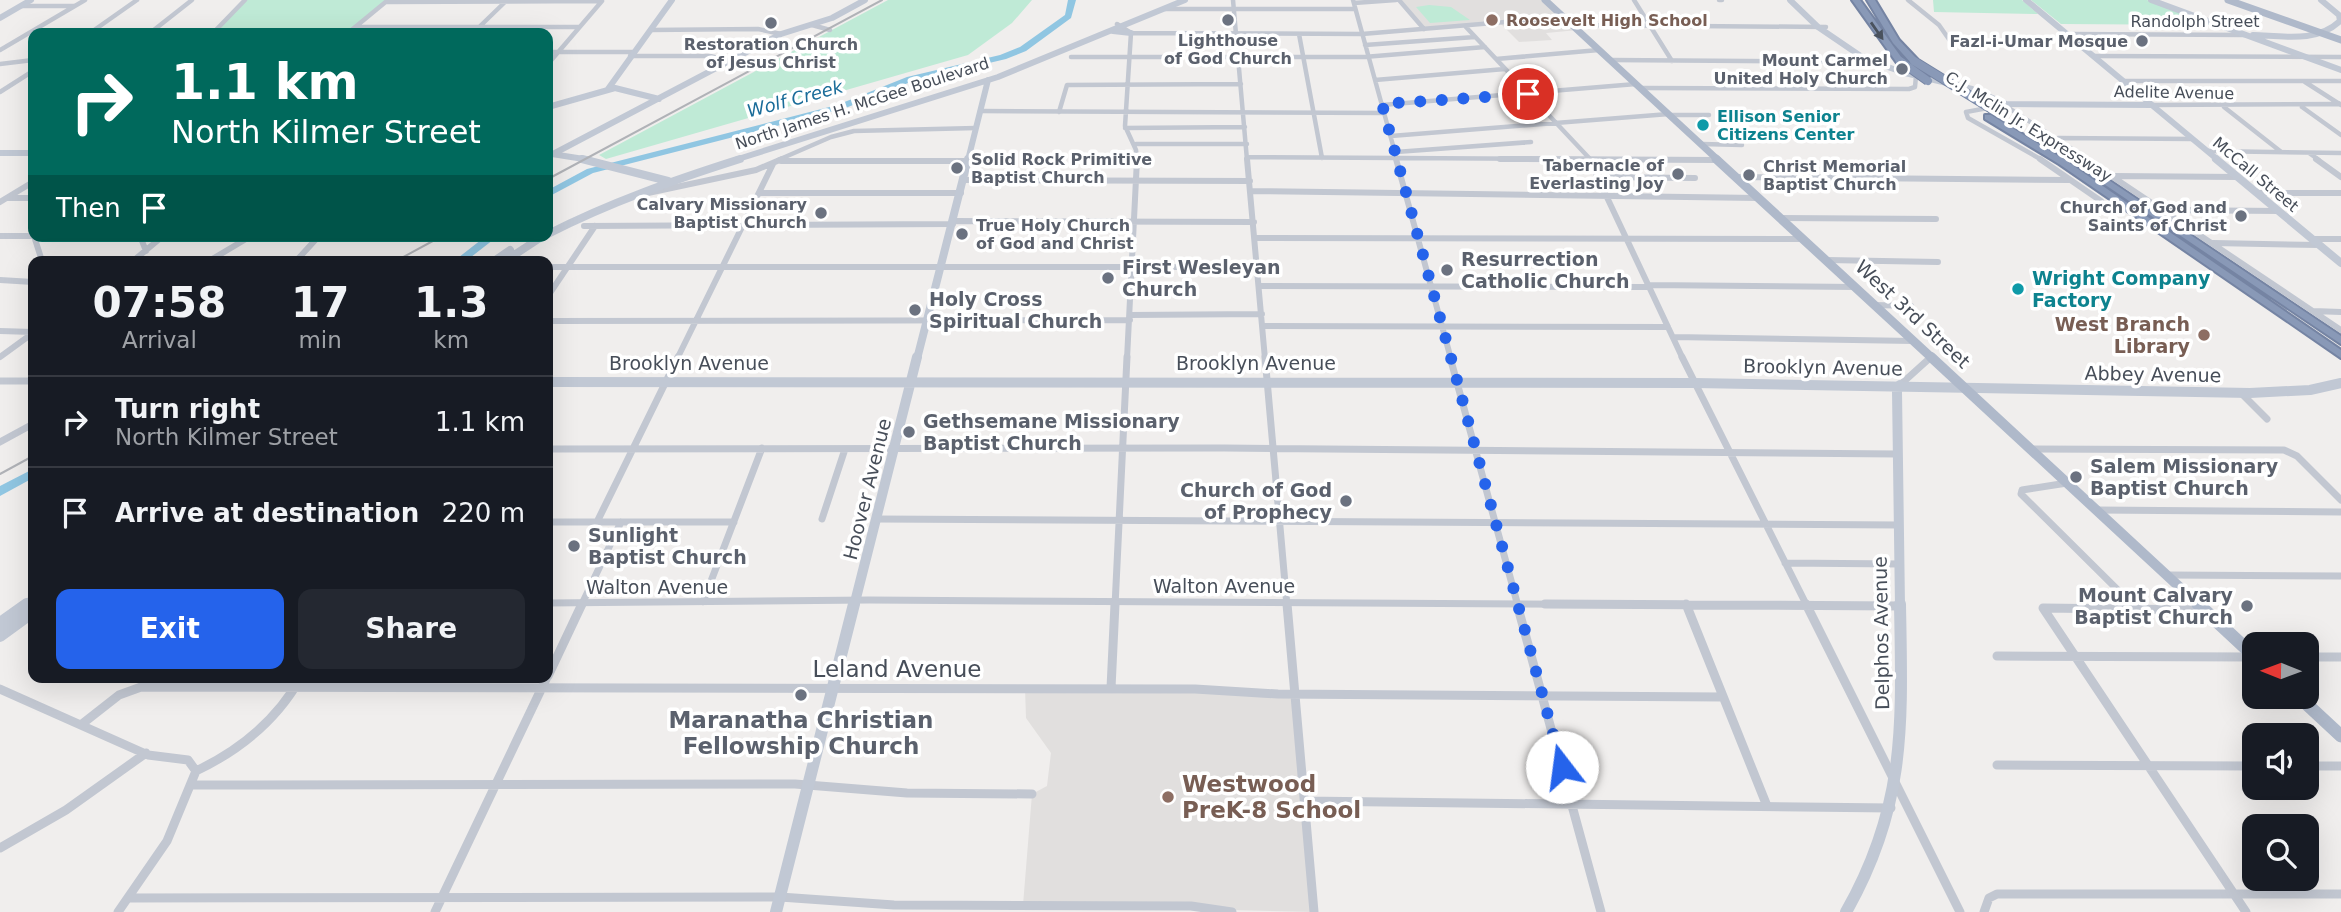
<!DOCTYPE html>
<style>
:root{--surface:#171b24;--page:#242831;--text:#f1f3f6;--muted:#9ea1a6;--line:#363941;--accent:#2563eb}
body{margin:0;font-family:"DejaVu Sans",sans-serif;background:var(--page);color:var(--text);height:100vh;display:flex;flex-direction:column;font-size:26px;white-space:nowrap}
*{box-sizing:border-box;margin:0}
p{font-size:23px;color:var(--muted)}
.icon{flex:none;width:38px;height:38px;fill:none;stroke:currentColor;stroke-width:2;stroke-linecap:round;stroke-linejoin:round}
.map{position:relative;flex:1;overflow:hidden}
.panel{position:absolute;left:28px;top:256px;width:525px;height:427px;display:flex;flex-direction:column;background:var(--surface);border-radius:14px;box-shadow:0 7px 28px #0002}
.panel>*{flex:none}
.top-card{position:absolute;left:28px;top:28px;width:525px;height:214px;border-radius:14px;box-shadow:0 7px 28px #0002;background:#00695c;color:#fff;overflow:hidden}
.needle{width:46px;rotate:271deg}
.buttons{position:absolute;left:2242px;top:632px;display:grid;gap:14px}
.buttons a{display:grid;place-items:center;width:77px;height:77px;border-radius:14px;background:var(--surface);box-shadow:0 7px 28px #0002;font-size:35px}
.pin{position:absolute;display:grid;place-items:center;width:60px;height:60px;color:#fff;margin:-30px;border:4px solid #fff;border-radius:50%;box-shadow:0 2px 7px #0007}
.me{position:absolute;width:77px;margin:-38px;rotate:345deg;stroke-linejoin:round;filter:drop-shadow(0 0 5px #0008)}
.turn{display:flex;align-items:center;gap:24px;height:147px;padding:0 28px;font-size:32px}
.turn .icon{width:91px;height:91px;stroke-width:2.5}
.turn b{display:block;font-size:49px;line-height:60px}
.then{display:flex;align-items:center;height:66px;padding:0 28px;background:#0003;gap:14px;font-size:26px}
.eta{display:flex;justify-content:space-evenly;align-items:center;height:119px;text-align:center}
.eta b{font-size:42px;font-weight:800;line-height:49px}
.action{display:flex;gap:14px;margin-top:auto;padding:14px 28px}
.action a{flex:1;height:80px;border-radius:14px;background:var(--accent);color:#fff;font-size:28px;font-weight:800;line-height:80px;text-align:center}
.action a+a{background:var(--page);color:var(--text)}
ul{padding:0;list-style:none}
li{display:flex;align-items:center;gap:21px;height:91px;padding:0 28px;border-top:2px solid var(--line)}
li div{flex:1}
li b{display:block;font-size:26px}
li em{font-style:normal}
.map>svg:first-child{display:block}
.education{fill:#e1dfde}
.green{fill:#bfead6}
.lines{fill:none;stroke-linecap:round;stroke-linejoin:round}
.river{fill:#90c6e2;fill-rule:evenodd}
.highway-casing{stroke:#7584a3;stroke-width:4}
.street-far3{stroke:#c2c7d1;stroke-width:4.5}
.street-far2{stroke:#c2c7d1;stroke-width:6}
.street-far1{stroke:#c2c7d1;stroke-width:7}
.street{stroke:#c2c7d1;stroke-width:9}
.secondary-far3{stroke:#c1c8d4;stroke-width:6}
.secondary-far2{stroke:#c1c8d4;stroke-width:8}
.secondary-far1{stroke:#c1c8d4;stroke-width:10}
.secondary{stroke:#c1c8d4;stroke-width:12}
.primary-far3{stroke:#afb9ca;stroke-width:7}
.primary-far2{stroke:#afb9ca;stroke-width:9}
.primary-far1{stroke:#afb9ca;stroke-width:10}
.primary{stroke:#afb9ca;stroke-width:13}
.highway{fill:#8999b7;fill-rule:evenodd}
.rail{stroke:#b0b2b7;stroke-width:2}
.highway-bridge-casing{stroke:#7584a3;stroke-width:10;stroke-linecap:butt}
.highway-bridge{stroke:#8999b7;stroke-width:8}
.oneway{fill:#4a525e}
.route{stroke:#2563eb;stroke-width:12;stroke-dasharray:0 21.6}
.worship-dot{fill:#6b7280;stroke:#fff;stroke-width:2.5}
.education-dot{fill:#8d6e63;stroke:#fff;stroke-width:2.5}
.culture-dot{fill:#0f9aa8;stroke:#fff;stroke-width:2.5}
.labels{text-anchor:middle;stroke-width:7;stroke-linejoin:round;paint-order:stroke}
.far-education-label{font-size:16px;font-weight:bold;fill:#785e54;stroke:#fff;text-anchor:start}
.far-street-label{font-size:16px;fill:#474e59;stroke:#fff}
.far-worship-label{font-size:16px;font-weight:bold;fill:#5b616d;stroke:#fff;text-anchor:end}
.far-culture-label{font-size:16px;font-weight:bold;fill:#0d838f;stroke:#fff;text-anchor:start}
.far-water-label{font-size:18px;font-style:italic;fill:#1a6c99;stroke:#fff}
.worship-label{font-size:19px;font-weight:bold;fill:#5b616d;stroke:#fff;text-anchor:start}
.culture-label{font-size:19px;font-weight:bold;fill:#0d838f;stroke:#fff;text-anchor:start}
.street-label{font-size:19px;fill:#474e59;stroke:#fff}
.education-label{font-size:19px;font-weight:bold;fill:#785e54;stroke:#fff;text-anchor:end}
.near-street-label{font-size:23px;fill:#474e59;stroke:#fff}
.near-worship-label{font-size:23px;font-weight:bold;fill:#5b616d;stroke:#fff}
.near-education-label{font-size:23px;font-weight:bold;fill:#785e54;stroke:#fff;text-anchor:start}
</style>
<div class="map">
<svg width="2341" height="912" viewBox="0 0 2341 912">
<rect width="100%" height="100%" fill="#f0eeed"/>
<path class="education" d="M1399,0h146l33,30 -32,3 6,7 -33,2 -19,-19 -76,6z
M1025,688l270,5 19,219 -291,-7 9,-111 15,-8 4,-33 -25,-35z"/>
<path class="green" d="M245,0h144l-41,33h-135z
M888,0h144l-20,23 -44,32 -362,104 -7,-4z
M1933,0h89l16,14 -104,-2z
M2031,0h116l67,25 -153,-1z
M1429,5l22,2 19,13 -40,3 -14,-16z"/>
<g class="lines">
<path class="river" d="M1068,0h8l-5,18 -45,33 -20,8 -93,22 -70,28 -250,64 -45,24v-7l39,-21 250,-64 70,-28 93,-22 20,-8 45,-32z
M486,236h12l-32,25h-12z
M33,469v9l-33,18v-10z"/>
<g class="highway-casing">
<path id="highway" d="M1852,0h8l44,61 -1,2h-6z
M1867,0h8l24,40 18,19v4h-6l-18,-20z
M1985,115h6l74,45 276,190v8l-282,-194 -74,-45z
M2061,148l280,188v8l-283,-191v-4z"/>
</g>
<path class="street-far3" d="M1233,0l14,160
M1353,0l44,160
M1399,0l25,29
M1634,0l38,61
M1719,0h3
M1908,0l31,25 14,20
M386,2l215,-1
M1354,3l42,-3
M21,6h53
M1165,9h190
M1117,24l14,9 -6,93 11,24 1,10
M812,25l18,5
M1572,25l254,2
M1465,26l126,134
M355,27h224
M650,30l108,-1 23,5
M90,33l47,-33
M150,33l42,-33
M213,33l32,-33
M348,33l40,-33
M473,33l32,-31
M1131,33l231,1 202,-17
M1299,34l23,124
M2068,34l177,1
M1365,45l110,-8
M0,50l85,-50
M548,52h85
M630,56h80l21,5
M2093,56l248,1
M1071,57h293l121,-10
M1496,59l103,-9
M1611,60l260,2
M0,64l33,-4
M548,64l54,-63
M1375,80l130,-11
M2122,81h219
M2305,82l36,23
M1641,88l268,1 6,-2 1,-11
M0,92l33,-21
M1382,105l254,-21
M2152,105l189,-1
M2224,107l56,44
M2302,107l39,28
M980,111l405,2
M1059,112l8,-27 174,-1
M33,115v6
M1670,115h39
M1125,128l120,-1
M1391,136l278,-22
M2058,138l135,1
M1136,144h111
M1702,144l40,1
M2207,151l134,2
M1396,152l135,-10
M2309,153l10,7
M1248,157l470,3
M778,160l53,-23 23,-6 122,-3
M2042,160l-74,-42 -2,-6 38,-7 85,55"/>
<path class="street-far2" d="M1247,159l18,200
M1396,159l55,200
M1500,159l218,1
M1589,159l94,200
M2040,159l61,42
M2086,159l255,171
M2316,159l25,18
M781,161h188
M2113,176l125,1
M1600,177l95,1
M1737,177l332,3
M964,180l286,1
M1251,191l507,7
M648,193l108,-23 26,-11
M760,193h201
M2257,193h84
M9,198h24
M0,202l33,-20
M2163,210l116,1
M1781,218l155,1
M954,221l300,1
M584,226l369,-2
M0,236h33
M34,236l8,25
M140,236l6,15
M1255,238l548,1
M2313,239h28
M2213,243l106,2
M1827,260l111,2
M133,261l30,-25
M209,261l42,-25
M296,261l23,-25
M548,267h710
M0,280l33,2
M1648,285l208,2
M1260,286l389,1
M548,296l47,-70
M1875,305l36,1
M2313,311l28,1
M1130,315l132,-1
M548,321l582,-1
M1263,326l405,1
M0,331l33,1
M1673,337l240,4
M0,357l33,-24
M677,359l96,-195
M1127,359l10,-200
M1929,359l2,-2"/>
<path class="street-far1" d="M1265,357l22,249
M1450,357l68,249
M1682,357l125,249
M0,381h33
M1900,385l31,-28
M2241,393l26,26
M0,442l33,-18
M548,449l676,-1 673,6
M2031,449l253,1 13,6 44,44
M2067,483l-45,7 -1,4 113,112
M2097,510l244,2
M822,519l23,-70
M877,519l1022,6
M548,522h186
M597,522l81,-165
M1785,563l114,1
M2168,575l173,1
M703,602l59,-154
M548,603l321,-3 976,6
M581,606l40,-84
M1115,606l12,-249"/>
<path class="street" d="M1287,604l27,308
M1517,604l84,308
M1545,604l355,2
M1686,604l81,202
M1806,604l154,308
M2132,604l5,5
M2204,610l-161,-2 203,304
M1997,656l256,1
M2306,657h35
M548,676l34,-72
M1111,688l4,-84
M0,689l148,66 40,5 8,11 -29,70 -49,71
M82,724l37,-29 22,-8 1054,2 83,5 445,3
M1997,765l257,1
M2306,766h35
M196,771c44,-21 81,-51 105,-94
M192,785l603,-1 112,9 125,1
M1304,801l587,7
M0,848l66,-38 80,-57
M128,898l652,-1 114,8 297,1 41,6
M435,912l112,-235
M1984,912l5,-14 8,-4h344"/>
<path class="secondary-far3" d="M1790,0l28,27 47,32 40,14 67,16 34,15 146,1
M2026,0l126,105
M2151,0l190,70
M0,18l31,-18
M1113,31l18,2
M2253,35c30,1 64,8 87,-14l-1,-6 -18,-15
M608,89l64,-89
M2153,106l65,54
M548,107l67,-19 44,11
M0,153h33
M552,154l38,6
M553,154l228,-120 51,-16 33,-18
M735,160l263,-83 187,-77
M968,160l20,-80"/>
<path class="secondary-far2" d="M582,159l86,22
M2216,159l125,104
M548,234c63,-32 126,-54 192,-75
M494,261l16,-11
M505,261l38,-25
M917,359l51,-200"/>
<path class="secondary-far1" d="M548,382l1147,1 555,10 60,-3 31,-7
M1900,385l-3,6 3,215
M25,606l8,-6
M854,606l63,-249"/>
<path class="secondary" d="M0,623l27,-19
M0,636l33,-24
M776,912l78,-308
M1846,912c61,-107 56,-190 54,-308"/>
<path class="primary-far3" d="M1545,0l173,160
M2228,0l113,40"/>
<path class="primary-far2" d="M1716,159l217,200"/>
<path class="primary-far1" d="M1931,357l269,249"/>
<path class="primary" d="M2198,604l56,52
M2298,696l43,40"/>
<use href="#highway" class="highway"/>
<path class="rail" d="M548,179l334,-179
M396,261l46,-25
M0,474l33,-18"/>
<g class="highway-bridge-casing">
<path id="highway-bridge" d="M1900,61l28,20
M1914,61l89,55"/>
</g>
<use href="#highway-bridge" class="highway-bridge"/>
</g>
<defs><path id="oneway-solid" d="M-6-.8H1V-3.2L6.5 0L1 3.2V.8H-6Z" transform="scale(1.75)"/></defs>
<use class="oneway" href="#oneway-solid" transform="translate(1877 31) rotate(55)"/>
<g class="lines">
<path class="route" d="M1528,94l-146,10 180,663"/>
</g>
<g class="worship-dot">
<circle cx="1228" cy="20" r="7"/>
<circle cx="771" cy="23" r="7"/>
<circle cx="2142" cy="41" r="7"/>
<circle cx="1902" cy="69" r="7"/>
<circle cx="957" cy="168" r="7"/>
<circle cx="1678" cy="174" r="7"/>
<circle cx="1749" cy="175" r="7"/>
<circle cx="821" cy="213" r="7"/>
<circle cx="2241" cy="216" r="7"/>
<circle cx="962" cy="234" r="7"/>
<circle cx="1447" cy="270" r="7"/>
<circle cx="1108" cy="278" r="7"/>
<circle cx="915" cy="310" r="7"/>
<circle cx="909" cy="432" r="7"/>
<circle cx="2076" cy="477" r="7"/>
<circle cx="1346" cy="501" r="7"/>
<circle cx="574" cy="546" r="7"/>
<circle cx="2247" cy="606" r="7"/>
<circle cx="801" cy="695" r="7"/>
</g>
<g class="education-dot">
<circle cx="1492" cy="20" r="7"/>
<circle cx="2204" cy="335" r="7"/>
<circle cx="1168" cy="797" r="7"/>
</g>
<g class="culture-dot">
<circle cx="1703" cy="125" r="7"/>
<circle cx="2018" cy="289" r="7"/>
</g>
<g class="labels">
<g class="far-education-label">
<text x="1506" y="26">Roosevelt High School</text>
</g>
<g class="far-street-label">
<text x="2195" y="27">Randolph Street</text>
<text transform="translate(2174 92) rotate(1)" y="6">Adelite Avenue</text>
<text transform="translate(862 103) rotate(-18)" y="6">North James H. McGee Boulevard</text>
<text transform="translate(2029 126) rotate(32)" y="6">C.J. Mclin Jr. Expressway</text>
<text transform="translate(2256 174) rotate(40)" y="6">McCall Street</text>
</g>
<g class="far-worship-label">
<text x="1228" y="46" text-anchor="middle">Lighthouse<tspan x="1228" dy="18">of God Church</tspan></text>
<text x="2128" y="47">Fazl-i-Umar Mosque</text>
<text x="771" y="50" text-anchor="middle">Restoration Church<tspan x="771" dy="18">of Jesus Christ</tspan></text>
<text x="1888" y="66">Mount Carmel<tspan x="1888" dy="18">United Holy Church</tspan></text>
<text x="971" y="165" text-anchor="start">Solid Rock Primitive<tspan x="971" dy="18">Baptist Church</tspan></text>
<text x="1664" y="171">Tabernacle of<tspan x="1664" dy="18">Everlasting Joy</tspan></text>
<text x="1763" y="172" text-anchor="start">Christ Memorial<tspan x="1763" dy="18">Baptist Church</tspan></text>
<text x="807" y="210">Calvary Missionary<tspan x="807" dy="18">Baptist Church</tspan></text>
<text x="2227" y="213">Church of God and<tspan x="2227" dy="18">Saints of Christ</tspan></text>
<text x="976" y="231" text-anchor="start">True Holy Church<tspan x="976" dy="18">of God and Christ</tspan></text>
</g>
<g class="far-culture-label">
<text x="1717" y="122">Ellison Senior<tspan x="1717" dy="18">Citizens Center</tspan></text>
</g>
<g class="far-water-label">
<text transform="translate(795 99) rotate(-15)" y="6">Wolf Creek</text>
</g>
<g class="worship-label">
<text x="1461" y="266">Resurrection<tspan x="1461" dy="22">Catholic Church</tspan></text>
<text x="1122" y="274">First Wesleyan<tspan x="1122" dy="22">Church</tspan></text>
<text x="929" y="306">Holy Cross<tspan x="929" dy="22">Spiritual Church</tspan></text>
<text x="923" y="428">Gethsemane Missionary<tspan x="923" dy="22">Baptist Church</tspan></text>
<text x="2090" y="473">Salem Missionary<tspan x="2090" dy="22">Baptist Church</tspan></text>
<text x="1332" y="497" text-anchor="end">Church of God<tspan x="1332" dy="22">of Prophecy</tspan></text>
<text x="588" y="542">Sunlight<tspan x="588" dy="22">Baptist Church</tspan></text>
<text x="2233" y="602" text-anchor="end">Mount Calvary<tspan x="2233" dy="22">Baptist Church</tspan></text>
</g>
<g class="culture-label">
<text x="2032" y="285">Wright Company<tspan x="2032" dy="22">Factory</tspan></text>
</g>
<g class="street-label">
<text transform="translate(1913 314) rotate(43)" y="7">West 3rd Street</text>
<text x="689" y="370">Brooklyn Avenue</text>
<text x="1256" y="370">Brooklyn Avenue</text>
<text transform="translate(1823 367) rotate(1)" y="7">Brooklyn Avenue</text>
<text transform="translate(2153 374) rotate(1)" y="7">Abbey Avenue</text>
<text transform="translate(867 489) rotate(-76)" y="7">Hoover Avenue</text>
<text x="1224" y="593">Walton Avenue</text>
<text x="657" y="594">Walton Avenue</text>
<text transform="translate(1881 633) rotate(-91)" y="7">Delphos Avenue</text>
</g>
<g class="education-label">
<text x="2190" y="331">West Branch<tspan x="2190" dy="22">Library</tspan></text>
</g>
<g class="near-street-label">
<text x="897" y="677">Leland Avenue</text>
</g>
<g class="near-worship-label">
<text x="801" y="728">Maranatha Christian<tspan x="801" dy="26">Fellowship Church</tspan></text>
</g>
<g class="near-education-label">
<text x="1182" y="792">Westwood<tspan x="1182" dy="26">PreK-8 School</tspan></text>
</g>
</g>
</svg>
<div class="buttons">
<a><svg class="needle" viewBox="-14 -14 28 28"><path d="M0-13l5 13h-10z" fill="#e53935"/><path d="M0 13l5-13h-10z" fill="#9ea1a6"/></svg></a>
<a><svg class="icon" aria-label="sound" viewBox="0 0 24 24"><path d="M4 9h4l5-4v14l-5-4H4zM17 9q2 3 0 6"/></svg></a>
<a><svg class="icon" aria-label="search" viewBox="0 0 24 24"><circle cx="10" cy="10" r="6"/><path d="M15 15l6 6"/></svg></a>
</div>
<div class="pin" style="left:1528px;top:94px;background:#d93025"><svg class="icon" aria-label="arrive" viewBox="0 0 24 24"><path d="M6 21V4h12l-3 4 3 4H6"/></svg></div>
<svg class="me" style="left:1562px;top:767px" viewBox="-20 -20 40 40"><circle r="19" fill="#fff"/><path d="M0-13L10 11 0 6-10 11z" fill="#2563eb"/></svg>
<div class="top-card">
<div class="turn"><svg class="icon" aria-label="right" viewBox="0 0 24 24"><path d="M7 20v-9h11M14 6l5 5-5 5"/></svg><div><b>1.1 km</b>North Kilmer Street</div></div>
<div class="then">Then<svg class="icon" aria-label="arrive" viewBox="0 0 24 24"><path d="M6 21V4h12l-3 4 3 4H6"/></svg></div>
</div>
<section class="panel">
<div class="eta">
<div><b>07:58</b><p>Arrival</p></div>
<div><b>17</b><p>min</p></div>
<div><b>1.3</b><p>km</p></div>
</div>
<ul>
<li><svg class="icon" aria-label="right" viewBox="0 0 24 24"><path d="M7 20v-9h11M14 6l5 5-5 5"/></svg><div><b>Turn right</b><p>North Kilmer Street</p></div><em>1.1 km</em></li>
<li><svg class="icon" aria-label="arrive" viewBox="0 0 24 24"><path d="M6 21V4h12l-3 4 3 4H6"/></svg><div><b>Arrive at destination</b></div><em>220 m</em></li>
</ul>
<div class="action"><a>Exit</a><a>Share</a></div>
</section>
</div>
